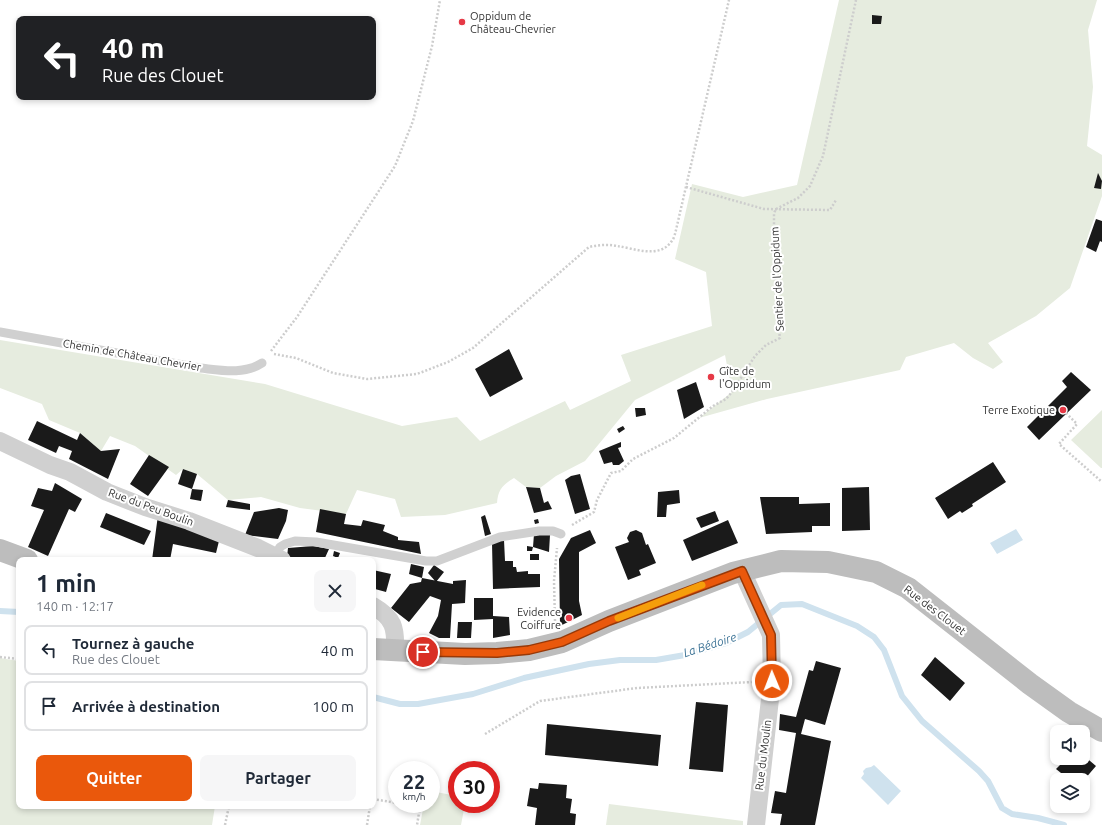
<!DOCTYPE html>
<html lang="fr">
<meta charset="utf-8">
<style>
:root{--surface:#fff;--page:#f6f6f7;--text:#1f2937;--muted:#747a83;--line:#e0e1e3;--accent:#ea580c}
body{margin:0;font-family:Ubuntu,sans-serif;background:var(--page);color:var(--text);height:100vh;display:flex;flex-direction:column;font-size:15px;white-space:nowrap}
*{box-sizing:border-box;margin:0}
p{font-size:13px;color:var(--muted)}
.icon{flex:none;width:22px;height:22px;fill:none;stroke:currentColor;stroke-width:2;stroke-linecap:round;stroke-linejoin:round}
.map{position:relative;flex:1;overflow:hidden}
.side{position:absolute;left:16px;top:557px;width:360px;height:252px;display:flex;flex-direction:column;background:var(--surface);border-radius:8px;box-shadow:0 2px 6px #0003}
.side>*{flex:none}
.top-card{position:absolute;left:16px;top:16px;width:360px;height:84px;border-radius:8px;box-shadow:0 2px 6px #0003;background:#202124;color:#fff;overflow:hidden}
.controls{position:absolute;left:1050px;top:725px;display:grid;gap:8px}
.controls a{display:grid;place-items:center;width:40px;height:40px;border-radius:8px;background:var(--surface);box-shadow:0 2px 6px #0003;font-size:20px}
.speed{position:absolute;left:388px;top:761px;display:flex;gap:8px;font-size:20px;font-weight:700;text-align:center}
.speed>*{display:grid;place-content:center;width:52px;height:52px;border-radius:50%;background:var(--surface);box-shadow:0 2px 6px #0003;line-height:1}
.speed small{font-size:10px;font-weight:400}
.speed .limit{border:6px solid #d22;background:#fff;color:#111}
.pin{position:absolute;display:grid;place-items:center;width:34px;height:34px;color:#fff;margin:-17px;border:2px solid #fff;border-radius:50%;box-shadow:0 1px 4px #0007}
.me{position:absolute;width:44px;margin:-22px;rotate:359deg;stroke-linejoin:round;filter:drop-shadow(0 0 3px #0008)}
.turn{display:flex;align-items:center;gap:14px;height:84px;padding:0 20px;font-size:18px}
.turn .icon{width:52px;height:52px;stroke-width:2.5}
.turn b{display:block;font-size:28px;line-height:34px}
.round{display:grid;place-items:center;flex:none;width:42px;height:42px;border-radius:8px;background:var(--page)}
.overview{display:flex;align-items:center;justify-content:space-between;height:68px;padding:0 20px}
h1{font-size:24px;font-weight:700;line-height:30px}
.cta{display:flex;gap:8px;margin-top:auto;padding:8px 20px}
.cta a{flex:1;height:46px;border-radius:8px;background:var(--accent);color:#fff;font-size:16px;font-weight:700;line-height:46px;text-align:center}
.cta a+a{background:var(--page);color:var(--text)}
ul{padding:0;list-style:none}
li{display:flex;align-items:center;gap:12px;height:50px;margin:0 8px 6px;padding:0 12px;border:2px solid var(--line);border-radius:8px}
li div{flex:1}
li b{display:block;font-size:15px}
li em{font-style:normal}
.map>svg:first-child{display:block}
.green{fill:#e6ecdf}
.water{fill:#cfe2ee}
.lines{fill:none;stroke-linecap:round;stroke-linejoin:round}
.stream{stroke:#cfe2ee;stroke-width:6}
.building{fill:#1a1a1a}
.path{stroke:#cdcdcd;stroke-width:2.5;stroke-dasharray:2 2;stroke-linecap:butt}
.lane{stroke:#d0d0d0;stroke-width:9}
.street{stroke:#d0d0d0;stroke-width:18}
.secondary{stroke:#bdbdbd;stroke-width:22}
.route-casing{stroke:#983908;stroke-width:10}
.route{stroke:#ea580c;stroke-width:7}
.slow{stroke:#f59e0b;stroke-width:7}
.poi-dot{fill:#e63946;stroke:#fff;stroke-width:1.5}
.labels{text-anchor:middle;stroke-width:4;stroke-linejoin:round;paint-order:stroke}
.poi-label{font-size:11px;fill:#333;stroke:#fff;text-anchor:start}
.street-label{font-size:11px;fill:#333;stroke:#fff}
.water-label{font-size:12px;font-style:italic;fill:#3f7597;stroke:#fff}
</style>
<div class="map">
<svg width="1102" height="825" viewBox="0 0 1102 825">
<rect width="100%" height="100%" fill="#fff"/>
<path class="green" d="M839,0h258l-9,30 5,57 -6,59 15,9v41l-32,92 -34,28 -48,27 15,19 -10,7 -20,-11 -19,-15 -48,14 -6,13 -133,29 -68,19 33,-26 -7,-37 -90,45 -50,61 -29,15 -16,12 -14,-1 -12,-9c-12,7 -16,12 -17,25l-52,12 -44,2 -6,-18 -38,-9 -11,24 -46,-6 -39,-11 -33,3 -31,-26 -14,-5 -7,6 -41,-29 -25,-10 -9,15 -21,-18 -31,-13 -7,-16 -42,-16v-48l265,44 137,42 55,-9 23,24 85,-40 5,9 61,-29 -10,-26 91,-29 -6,-54 -31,-13 17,-75 51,13 54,-12z
M1102,410v58h-1l-30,-28z
M0,658l19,3v145h196l-3,19h-212z
M431,791l26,5v8h8l-4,21h-41l4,-21h7z
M609,804l134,17v4h-137z"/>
<path class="water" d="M1016,529l7,11 -26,14 -7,-11z
M874,765l27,26 -13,14 -27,-27 3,-4 -1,-3 3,-3 5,-1z"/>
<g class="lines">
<path class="stream" d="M0,611l19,1
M373,697l27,7h18l55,-10 51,-16 65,-14 31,-4h36l29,-5 41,-12 22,-11 33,-27 21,-1 55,22 17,11 10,13 18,46 20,25 57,50 9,10 14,27 10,6 26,4 26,7"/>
</g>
<path class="building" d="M872,15l10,1 -1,8h-9z
M1098,173l4,8 -1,8 -7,-1z
M1096,219l6,2v21l-2,-1 -4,11 -10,-5z
M509,349l14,30 -33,18 -15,-28z
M1071,372l20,18 -52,50 -12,-13 40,-40 -5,-6z
M696,382l8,25 -20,12 -7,-29z
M635,408h10l1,7 -10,2z
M37,421l40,19 3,-7 21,18 19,-2 -12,30 -39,-20 3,-8 -13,-5 -3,7 -28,-13z
M623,426l2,3 -6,4 -2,-4z
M621,442v5l-3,1 6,13 -5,4h-6l-1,-3 -8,2 -5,-13z
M149,455l20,12 -21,29 -18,-12z
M993,462l13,20 -34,22 1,2 -11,7 -2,-2 -12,8 -13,-21z
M183,469l14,5 -5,15 -14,-5z
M580,474l10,35 -15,5 -10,-34 6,-4z
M55,483l27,16 -7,13 -6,-3 -21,47 -20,-9 16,-37 -13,-4 7,-18 14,3z
M526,487l14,1 4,15 4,-2 4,8 -18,4z
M869,487l1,43 -28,1v-43z
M192,489l11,1 -2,11 -11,-2z
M679,490l1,13 -13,2 -1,12h-9l1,-25z
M760,497h39v7l31,-1v23h-18v6l-46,2z
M228,500l22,4v6l-24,-3z
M279,508l9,2 -2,11 -8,18 -33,-4 9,-23z
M320,509l26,5 -2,10 17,2 2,-6 22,5 -2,6 15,6v3l21,2 2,12 -105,-22z
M715,511l4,10 -18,7 -5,-10z
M106,513l45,18 -7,14 -44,-18z
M158,515l62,22 -4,16 -43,-9 -3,16h-18z
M485,515l6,19 -6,2 -4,-19z
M538,519l1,4 -4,1 -1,-4z
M728,520l10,23 -46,18 -9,-21z
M590,530l6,13 -17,9v49l3,14 -22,11 -1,-67 12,-21z
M636,530l6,3 4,12 2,-1 8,19 -17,7 2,5 -13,5 -13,-33 14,-5 -2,-4 3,-6z
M534,534l16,1 -1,17 -16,-5z
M504,540l1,21h8v6h3l1,5 11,-1v3h12v13l-47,2 -1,-46z
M313,546l16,3 -5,11h-31l-6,-3 1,-9z
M527,546l6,1 -1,4h-5z
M334,551l6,2 -2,5 -5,-2z
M530,554h9v6h-9z
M411,564l13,3 -2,11 -13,-4z
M434,565l10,7 -8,10 -8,-9z
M373,570l18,4 -5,18 -11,-3z
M422,578l31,6v-3l13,-1 -1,23 -13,1 -2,34h-11l-10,-5 9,-17 3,-16 -11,-4 -21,26 -18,-14 19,-24 11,-2z
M474,598h19v18l16,1 1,18 -17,3v-19l-19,1z
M458,622h14l-1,16h-14z
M935,657l30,26 -15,18 -29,-26z
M816,661l25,7 -16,57 -20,-6 -4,15 30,7 -16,84h-35l2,-11 -11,-1 4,-22 11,2 10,-60 -17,-3 1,-16 16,3 13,-47 4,1z
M696,702l32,3 -5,67 -34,-3z
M547,724l114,11 -3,31 -113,-11z
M1057,754v4h26v-3l13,11 -12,14h-8l-7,-6 -3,3 -10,-8 4,-4 -7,-6z
M539,783l28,2 -1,13 6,1 -2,14 6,1 -1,11h-40l2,-17 -10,-2 3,-18 8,1z"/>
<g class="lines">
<path class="path" d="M686,187l78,22 66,1 6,-10
M776,209l22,-11 12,-12 13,-30 33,-156
M271,351l26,-34 98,-151 18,-45 19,-75 8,-46
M274,354l22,4 37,15 34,6 50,-5 31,-12 25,-14 116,-101c9,-2 18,-3 28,-1 16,2 42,13 54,-4 3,-3 4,-8 5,-12l53,-230
M1066,413l11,11 -18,20 43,38
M572,525l22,-13 3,-12 14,-27 10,-2 12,-12 41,-21 39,-32 13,-7 6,-7 23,-36 11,-11 14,-7c-6,-42 -6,-83 -6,-125l2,-4
M555,621l-1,-40 3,-33
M0,657l19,2
M485,734l55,-33 97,-13 115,-6
M373,799l24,4
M404,804l16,3 -3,18
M225,825l4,-19
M367,825l3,-19"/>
<path class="lane" d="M0,332l200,36c20,2 44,7 62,-5
M275,556l5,-9 5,-3 10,-3 21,1 110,19h11l63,-24 39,-6h14l8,3"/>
<path class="street" d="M0,441l50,24 20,7 37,20 38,15 44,14 69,27 24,12
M742,571l29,64 1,46 -16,144
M373,606c21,12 23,22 22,45"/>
<path class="secondary" d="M0,550l27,10
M373,649l92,5 32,-1 32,-3 33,-8 47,-21 124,-48 48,-12 47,1 48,10 32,16 122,96 39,28 33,19"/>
</g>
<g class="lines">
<g class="route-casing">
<path id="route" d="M423,652l74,1 32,-3 33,-8 47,-21 133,-50 29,64 1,46"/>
</g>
<use href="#route" class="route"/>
<path class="slow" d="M618,618l84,-33"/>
</g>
<g class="poi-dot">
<circle cx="462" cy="22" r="4"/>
<circle cx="711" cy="377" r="4"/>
<circle cx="1063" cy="410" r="4"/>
<circle cx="569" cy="618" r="4"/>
</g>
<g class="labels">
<g class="poi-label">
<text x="470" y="20">Oppidum de<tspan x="470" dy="13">Château-Chevrier</tspan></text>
<text x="719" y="375">Gîte de<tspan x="719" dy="13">l'Oppidum</tspan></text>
<text x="1055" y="414" text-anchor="end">Terre Exotique</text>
<text x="561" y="616" text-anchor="end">Evidence<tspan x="561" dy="13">Coiffure</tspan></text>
</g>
<g class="street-label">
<text transform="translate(777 279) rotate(-93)" y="4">Sentier de l'Oppidum</text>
<text transform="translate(132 355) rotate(10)" y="4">Chemin de Château Chevrier</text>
<text transform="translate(151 507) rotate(20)" y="4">Rue du Peu Boulin</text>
<text transform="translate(935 610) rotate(37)" y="4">Rue des Clouet</text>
<text transform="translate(763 755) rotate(-83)" y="4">Rue du Moulin</text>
</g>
<g class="water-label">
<text transform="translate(710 645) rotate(-18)" y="4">La Bédoire</text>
</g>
</g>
</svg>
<div class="controls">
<a><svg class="icon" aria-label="sound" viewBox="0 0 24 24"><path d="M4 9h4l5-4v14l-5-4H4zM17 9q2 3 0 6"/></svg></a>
<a><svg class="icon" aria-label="layers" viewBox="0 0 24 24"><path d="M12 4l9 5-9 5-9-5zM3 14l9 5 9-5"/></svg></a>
</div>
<div class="speed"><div>22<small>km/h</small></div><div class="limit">30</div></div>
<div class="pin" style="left:423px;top:652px;background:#d93025"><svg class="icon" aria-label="arrive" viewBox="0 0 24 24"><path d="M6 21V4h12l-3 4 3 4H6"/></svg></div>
<svg class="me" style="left:772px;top:681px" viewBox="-20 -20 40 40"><circle r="17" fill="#ea580c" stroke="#fff" stroke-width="3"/><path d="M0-11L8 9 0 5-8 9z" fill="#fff"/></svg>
<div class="top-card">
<div class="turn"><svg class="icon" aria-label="left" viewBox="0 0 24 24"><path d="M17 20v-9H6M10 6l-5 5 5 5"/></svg><div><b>40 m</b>Rue des Clouet</div></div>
</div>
<section class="side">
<div class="overview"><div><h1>1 min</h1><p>140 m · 12:17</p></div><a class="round"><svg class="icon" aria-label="close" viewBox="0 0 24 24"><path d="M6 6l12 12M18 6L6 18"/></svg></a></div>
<ul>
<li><svg class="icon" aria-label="left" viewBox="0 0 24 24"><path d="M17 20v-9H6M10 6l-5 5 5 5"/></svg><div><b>Tournez à gauche</b><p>Rue des Clouet</p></div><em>40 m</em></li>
<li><svg class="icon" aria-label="arrive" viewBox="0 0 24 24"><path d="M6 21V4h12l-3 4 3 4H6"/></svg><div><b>Arrivée à destination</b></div><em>100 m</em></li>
</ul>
<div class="cta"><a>Quitter</a><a>Partager</a></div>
</section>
</div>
